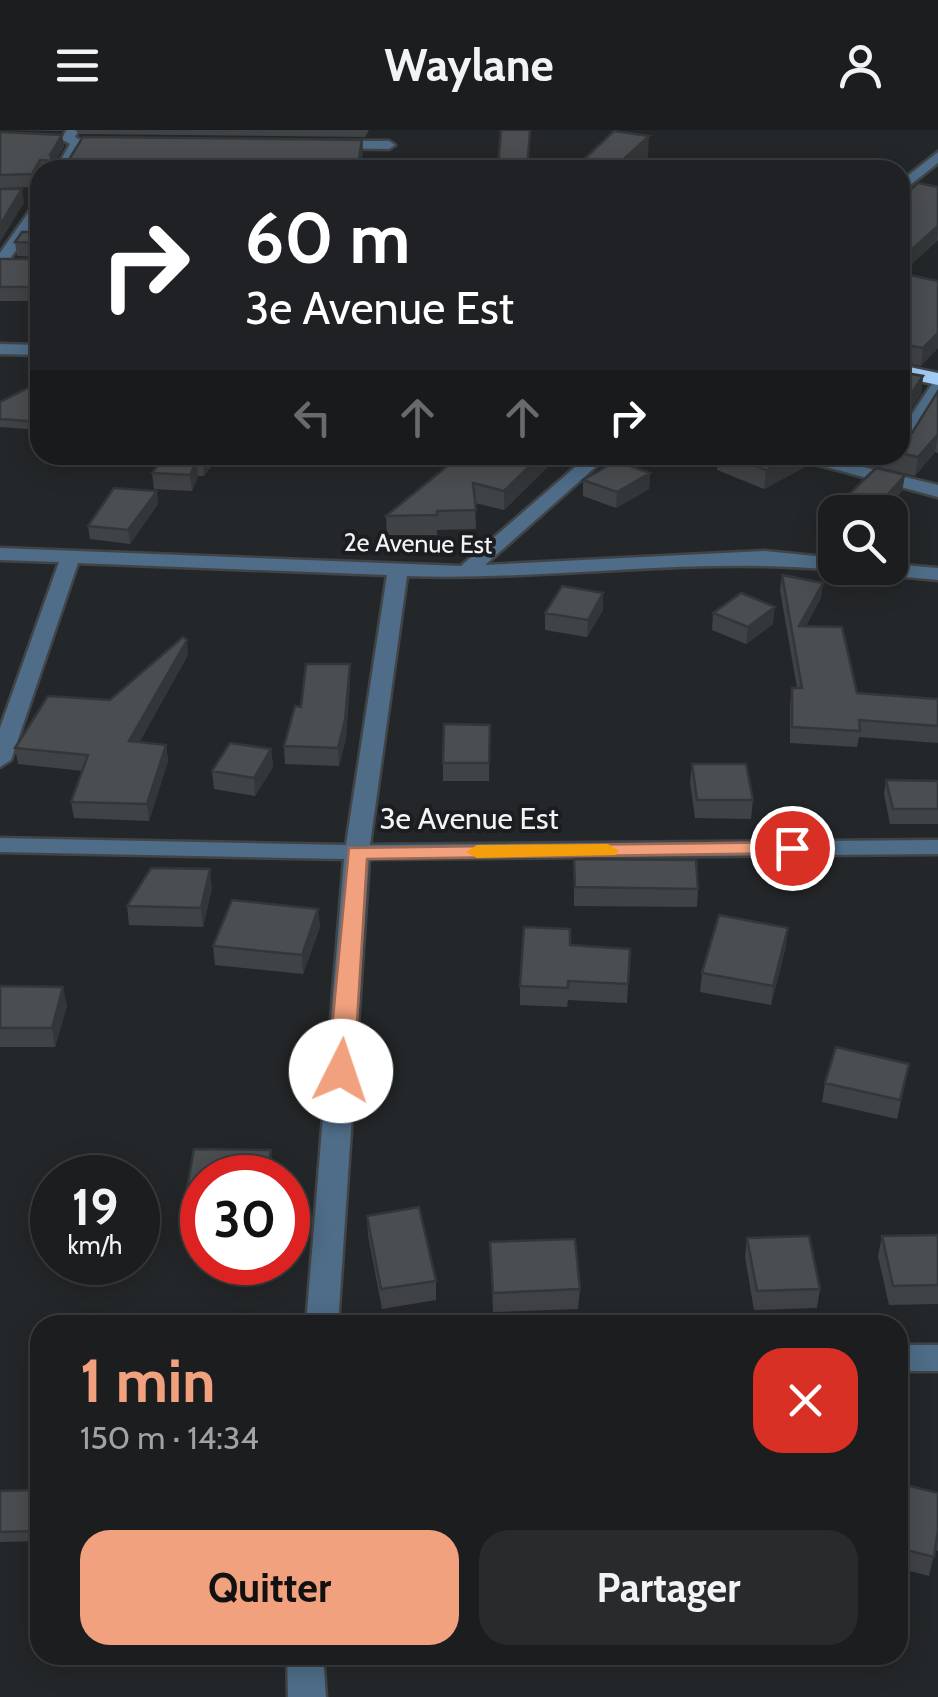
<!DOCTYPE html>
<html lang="fr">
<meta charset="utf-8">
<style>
:root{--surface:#1b1d1f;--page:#282a2c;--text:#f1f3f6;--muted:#a0a2a4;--line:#393b3d;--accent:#f2a17e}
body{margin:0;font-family:Cabin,sans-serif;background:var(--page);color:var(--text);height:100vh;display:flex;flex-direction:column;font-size:38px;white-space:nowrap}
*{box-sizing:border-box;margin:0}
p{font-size:32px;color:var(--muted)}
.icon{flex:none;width:55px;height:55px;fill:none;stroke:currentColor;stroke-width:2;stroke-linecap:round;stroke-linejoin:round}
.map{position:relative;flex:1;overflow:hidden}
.drawer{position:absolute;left:30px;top:1185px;width:878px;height:350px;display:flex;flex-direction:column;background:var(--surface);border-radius:30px;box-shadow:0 5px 25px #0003,0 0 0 2px var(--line)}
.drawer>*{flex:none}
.guide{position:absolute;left:30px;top:30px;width:880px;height:305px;border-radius:30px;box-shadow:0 5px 25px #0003,0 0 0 2px var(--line);background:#202124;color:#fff;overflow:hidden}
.controls{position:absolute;left:818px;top:365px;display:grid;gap:20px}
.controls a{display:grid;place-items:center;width:90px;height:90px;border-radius:20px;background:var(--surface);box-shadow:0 5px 25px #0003,0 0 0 2px var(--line);font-size:50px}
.speed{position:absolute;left:30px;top:1025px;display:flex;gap:20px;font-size:50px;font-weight:700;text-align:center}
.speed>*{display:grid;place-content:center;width:130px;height:130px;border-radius:50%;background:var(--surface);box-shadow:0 5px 25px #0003,0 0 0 2px var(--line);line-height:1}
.speed small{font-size:25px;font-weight:400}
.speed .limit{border:15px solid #d22;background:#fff;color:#111}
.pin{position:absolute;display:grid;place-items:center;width:85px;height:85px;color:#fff;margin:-42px;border:5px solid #fff;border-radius:50%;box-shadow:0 2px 10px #0007}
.me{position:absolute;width:110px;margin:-55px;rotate:4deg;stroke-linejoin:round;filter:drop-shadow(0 0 8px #0008)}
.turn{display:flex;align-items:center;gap:35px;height:210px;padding:0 50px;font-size:45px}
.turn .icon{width:130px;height:130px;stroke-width:2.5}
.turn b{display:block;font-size:70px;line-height:85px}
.lanes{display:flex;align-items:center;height:95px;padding:0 50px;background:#0003;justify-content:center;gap:50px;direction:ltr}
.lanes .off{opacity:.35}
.round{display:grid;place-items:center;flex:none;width:105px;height:105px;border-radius:30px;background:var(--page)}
.overview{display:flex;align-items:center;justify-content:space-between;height:170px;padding:0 50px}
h1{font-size:60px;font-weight:700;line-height:75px;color:var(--accent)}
.action{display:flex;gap:20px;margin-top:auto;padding:20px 50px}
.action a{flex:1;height:115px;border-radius:30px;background:var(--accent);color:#111;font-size:40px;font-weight:700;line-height:115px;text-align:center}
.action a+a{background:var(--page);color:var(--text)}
header{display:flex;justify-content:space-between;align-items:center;height:130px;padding:0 50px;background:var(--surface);font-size:45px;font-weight:700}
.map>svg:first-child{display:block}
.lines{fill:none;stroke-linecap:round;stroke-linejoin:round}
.street-casing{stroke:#414446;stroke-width:5}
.highway-casing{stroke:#414446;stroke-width:5}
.street{fill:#4f6d88;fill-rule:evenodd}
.highway{fill:#a1ccf5;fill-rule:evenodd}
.wall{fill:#404346}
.shaded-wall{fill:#343739}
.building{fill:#4b4e51;stroke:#343739;stroke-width:2.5}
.route{fill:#f2a17e;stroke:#9d6952;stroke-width:2.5}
.slow{fill:#f59e0b}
.labels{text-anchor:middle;stroke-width:8;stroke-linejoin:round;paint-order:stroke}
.far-street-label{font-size:25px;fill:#f2f4f5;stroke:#1b1d20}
.street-label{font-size:30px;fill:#f2f4f5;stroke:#1b1d20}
</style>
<header><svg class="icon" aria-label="menu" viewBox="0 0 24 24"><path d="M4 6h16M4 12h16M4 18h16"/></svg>Waylane<svg class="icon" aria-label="person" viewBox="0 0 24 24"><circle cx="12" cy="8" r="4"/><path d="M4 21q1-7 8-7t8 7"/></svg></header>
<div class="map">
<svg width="938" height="1567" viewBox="0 0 938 1567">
<rect width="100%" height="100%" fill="#242729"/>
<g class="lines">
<g class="street-casing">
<path id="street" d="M67,0h12l-4,7 9,5 -15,28h-14l15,-26 -9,-5z
M324,11h65l6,4 -6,4 -60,-1 -5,-1z
M938,22v11l-38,30v-11z
M40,72v14l-35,50 -5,1v-14l35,-50z
M0,214l40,1v10l-40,-1z
M938,253v18l-32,48 -6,1v-18l32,-48z
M589,325h20l-124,110 280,-14 70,7v10h7l-7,2c-142,-14 -285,11 -428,6l-37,269 568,-5v14l-569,5 -31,466h-32l38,-466 -344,-7v-14l346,7 41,-270 -309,-12 -67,197 -11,7v-39l59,-166 -59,-2v-12l461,18z
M782,325h31l125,30v12z
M890,434l48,4v12l-64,-6 -10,-6h26z
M898,1215h40v26h-40z
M287,1525h36l3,42h-38z"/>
</g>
<g class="highway-casing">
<path id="highway" d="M900,235l38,8v12l-38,-8z"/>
</g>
<use href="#street" class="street"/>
<use href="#highway" class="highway"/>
</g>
<path class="wall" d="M0,0h64l-2,1z
M75,0h294l-4,7 -285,-3z
M0,2l62,3 2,12 -11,18 1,5h-14l-6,17 -34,1z
M362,10l1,12 -4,18h-290l-1,-9z
M648,28l-13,12h-57v-5z
M938,57v53l-36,33 36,8v67l-17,18 -16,-3 3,1 -2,9 17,3 -2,18 -21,31v9l12,-1 26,-42v62l-3,-1 -20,24 -86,-21h71v-256z
M40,102v25l-23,-1 -2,-14z
M0,129h40v42h-40z
M40,252v48l-40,-3v-25z
M166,325h54l-16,21h-6l-6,15 -38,-2 -2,-16z
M461,325h99l-56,55 -29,-7 1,26 -39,1v5h-50l-1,-19z
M718,325h90l-1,11 -43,23 -47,-19z
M650,343l-1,16 -33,19 -33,-12v-16z
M905,345l-3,16 -18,21h-48l1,-6z
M158,374l-28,40 -40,-5 -2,-13z
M782,445l41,8 -2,15 -15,28 51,67 81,6v44l-79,-6 -2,10 -67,-4v-39l2,-16h5l-17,-98z
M603,463v17l-16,27 -42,-7v-17z
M713,483l60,11 -27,20 -34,-14z
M188,525l-49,87 27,3 2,16 -19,60 -75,-3 -3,-16 12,-31 -65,-7 -3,-16 95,-48z
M350,534v17l-4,57 -7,28 -54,-2 -1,-18 17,-39z
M490,595l-1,56h-46v-18z
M271,619l2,18 -18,29 -41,-7 -2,-18z
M692,634l61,36 -2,19 -56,-1 -5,-36z
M886,650l52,1v43h-48l-6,-30z
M574,729l124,30 -1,18 -123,-1z
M212,758l-9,39 -74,-2 -2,-19z
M318,779l2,18 -17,47 -88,-9 -2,-19z
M570,815l60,4 -3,54 -59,-3 -1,7 -47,-2v-19z
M786,816l-15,59 -71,-13 2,-19z
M0,856l67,20 -12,41h-55z
M825,953h80l-8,36 -75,-17z
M194,1019l77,1 1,19 -1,9h-69v52l-16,-1 -3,-19z
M367,1086l69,65v19l-54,9 -14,-74z
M938,1105v69l-49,1 -11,-49 4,-20z
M747,1108l73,51 -3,19 -63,2 -9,-53z
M490,1112l90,47 -2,20 -85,3z
M898,1353l40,10v58l-3,-1 -6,26 -31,-8z
M40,1360v51l-40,1v-51z"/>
<path class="shaded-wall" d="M62,5l2,12 -11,18 -3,-10z
M649,6l-1,22 -13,12h-22z
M362,10l1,12 -3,18h-3z
M40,30l2,10h-2v7l-6,10 -2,-13z
M22,59l2,14 -24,39v-17z
M938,96l-1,14 -37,35v-15z
M938,203v15l-17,18 2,-18z
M923,246l-2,18 -21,31v-14z
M938,304l-3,18 -20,24 3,-19z
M207,325h13l-16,21 -1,-16z
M541,325h19l-56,55v-19z
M794,325h14l-1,11 -43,23 2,-19z
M197,330l1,16 -6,15 -2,-16z
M650,343l-1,16 -33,19 1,-16z
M905,345l-3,16 -18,21h-12z
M157,361l1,13 -28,40 -2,-14z
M823,453l-2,15 -24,44 2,-16z
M603,463v17l-16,27 1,-17z
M775,477l-2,17 -27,20 2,-17z
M187,510l1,15 -57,103 -2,-17z
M350,534v17l-4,57 -7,28 -1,-18z
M166,615l2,16 -19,60 -2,-17z
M271,619l2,18 -18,29 -1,-18z
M210,739l2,19 -9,39 -2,-19z
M318,779l2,18 -17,47 -1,-19z
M788,798l-2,18 -15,59 2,-19z
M63,857l4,19 -12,41 -3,-19z
M271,1020l1,19 -1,9h-5z"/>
<path class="building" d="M501,0h29l-3,40h-29z
M614,1l35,5 -36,33 -35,-4z
M0,2l62,3 -12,20 3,6 -13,-1 -8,14 -32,1z
M83,7l279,3 -5,30h-38l2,-8 -58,-1 -5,9h-122l9,-9h-77z
M918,53l20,4v39l-38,34v-61z
M0,59h22l-22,36z
M22,102h18v11l-25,-1z
M0,129h40v28h-40z
M900,143l38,8v52l-15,15 -23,-4v6z
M900,232l8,2 -8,8 23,4 -23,35z
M40,252v40l-40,-3v-17z
M938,261v43l-20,23 -18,-4v-29v10l12,-1z
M166,325h41l-4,5h-6l-7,15 -38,-2z
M461,325h80l-37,36 -31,-8 3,27 -39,1v4l-51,1z
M728,325h66l-28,15z
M616,331l34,12 -33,19 -34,-12z
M876,338l29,7 -33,37h-10l-25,-6z
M114,358l43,3 -29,39 -40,-4z
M782,445l41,8 -24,43 43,1 15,66 81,6v27l-79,-6 1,11 -68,-4v-39h10z
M562,456l41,7 -15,27 -43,-7z
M741,463l34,14 -27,20 -35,-14z
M183,507l4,3 -58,101 37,4 -19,59 -76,-2 17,-47 -73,-7 33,-52 62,4z
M306,534h44l-5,56 -7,28 -54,-2 11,-40 6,1z
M444,594l46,1 -1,38h-46z
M230,613l41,6 -17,29 -42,-7z
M692,634h54l7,36h-56z
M886,650l52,1v28h-45z
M574,729l122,1 2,29 -123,-2z
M151,738l59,1 -9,39 -74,-2z
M232,770l86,9 -16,46 -89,-9z
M719,785l69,13 -15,58 -71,-13z
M524,797l46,2v16l60,4 -2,35 -60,-3v7l-48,-2z
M0,856l63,1 -11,41h-52z
M836,917l73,17 -9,36 -75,-17z
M194,1019l77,1 -5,28h-64v32h-19z
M419,1077l17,74 -55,8 -14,-73z
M938,1105v50l-45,1 -11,-50z
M809,1106l11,53 -63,2 -10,-53z
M575,1109l5,50 -87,4 -3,-51z
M898,1353l40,10v37l-4,27 -36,-9z
M40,1360v41l-40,1v-41z"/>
<path class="route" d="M792,712l8,2 3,4 -3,5 -433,6 -13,212 -13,9 -13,-9 21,-223z"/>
<path class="slow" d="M608,714l11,7 -3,4 -139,3 -11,-6 11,-7z"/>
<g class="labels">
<g class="far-street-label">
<text transform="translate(418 413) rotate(1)" y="9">2e Avenue Est</text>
</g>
<g class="street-label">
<text x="469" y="699">3e Avenue Est</text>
</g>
</g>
</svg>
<div class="controls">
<a><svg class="icon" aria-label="search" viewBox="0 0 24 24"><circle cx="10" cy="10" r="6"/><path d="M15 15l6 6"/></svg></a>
</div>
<div class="speed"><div>19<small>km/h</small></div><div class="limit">30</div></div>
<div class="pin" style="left:792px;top:718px;background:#d93025"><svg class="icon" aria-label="arrive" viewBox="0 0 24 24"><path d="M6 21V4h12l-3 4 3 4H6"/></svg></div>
<svg class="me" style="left:341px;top:941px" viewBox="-20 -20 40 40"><circle r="19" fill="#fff"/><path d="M0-13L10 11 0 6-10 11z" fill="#f2a17e"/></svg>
<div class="guide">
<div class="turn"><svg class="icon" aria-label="right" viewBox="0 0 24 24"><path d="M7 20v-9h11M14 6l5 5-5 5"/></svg><div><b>60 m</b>3e Avenue Est</div></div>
<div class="lanes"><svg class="icon off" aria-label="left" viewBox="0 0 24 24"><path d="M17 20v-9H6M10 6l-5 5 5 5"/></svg><svg class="icon off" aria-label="ahead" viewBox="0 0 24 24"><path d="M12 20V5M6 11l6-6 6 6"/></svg><svg class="icon off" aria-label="ahead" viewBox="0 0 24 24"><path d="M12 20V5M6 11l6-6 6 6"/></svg><svg class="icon" aria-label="right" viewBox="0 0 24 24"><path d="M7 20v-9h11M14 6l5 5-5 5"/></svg></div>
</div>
<section class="drawer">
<div class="overview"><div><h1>1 min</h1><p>150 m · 14:34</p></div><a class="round" style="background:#d93025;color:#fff"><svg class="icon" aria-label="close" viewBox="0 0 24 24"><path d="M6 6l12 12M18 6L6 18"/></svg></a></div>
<div class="action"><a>Quitter</a><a>Partager</a></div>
</section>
</div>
